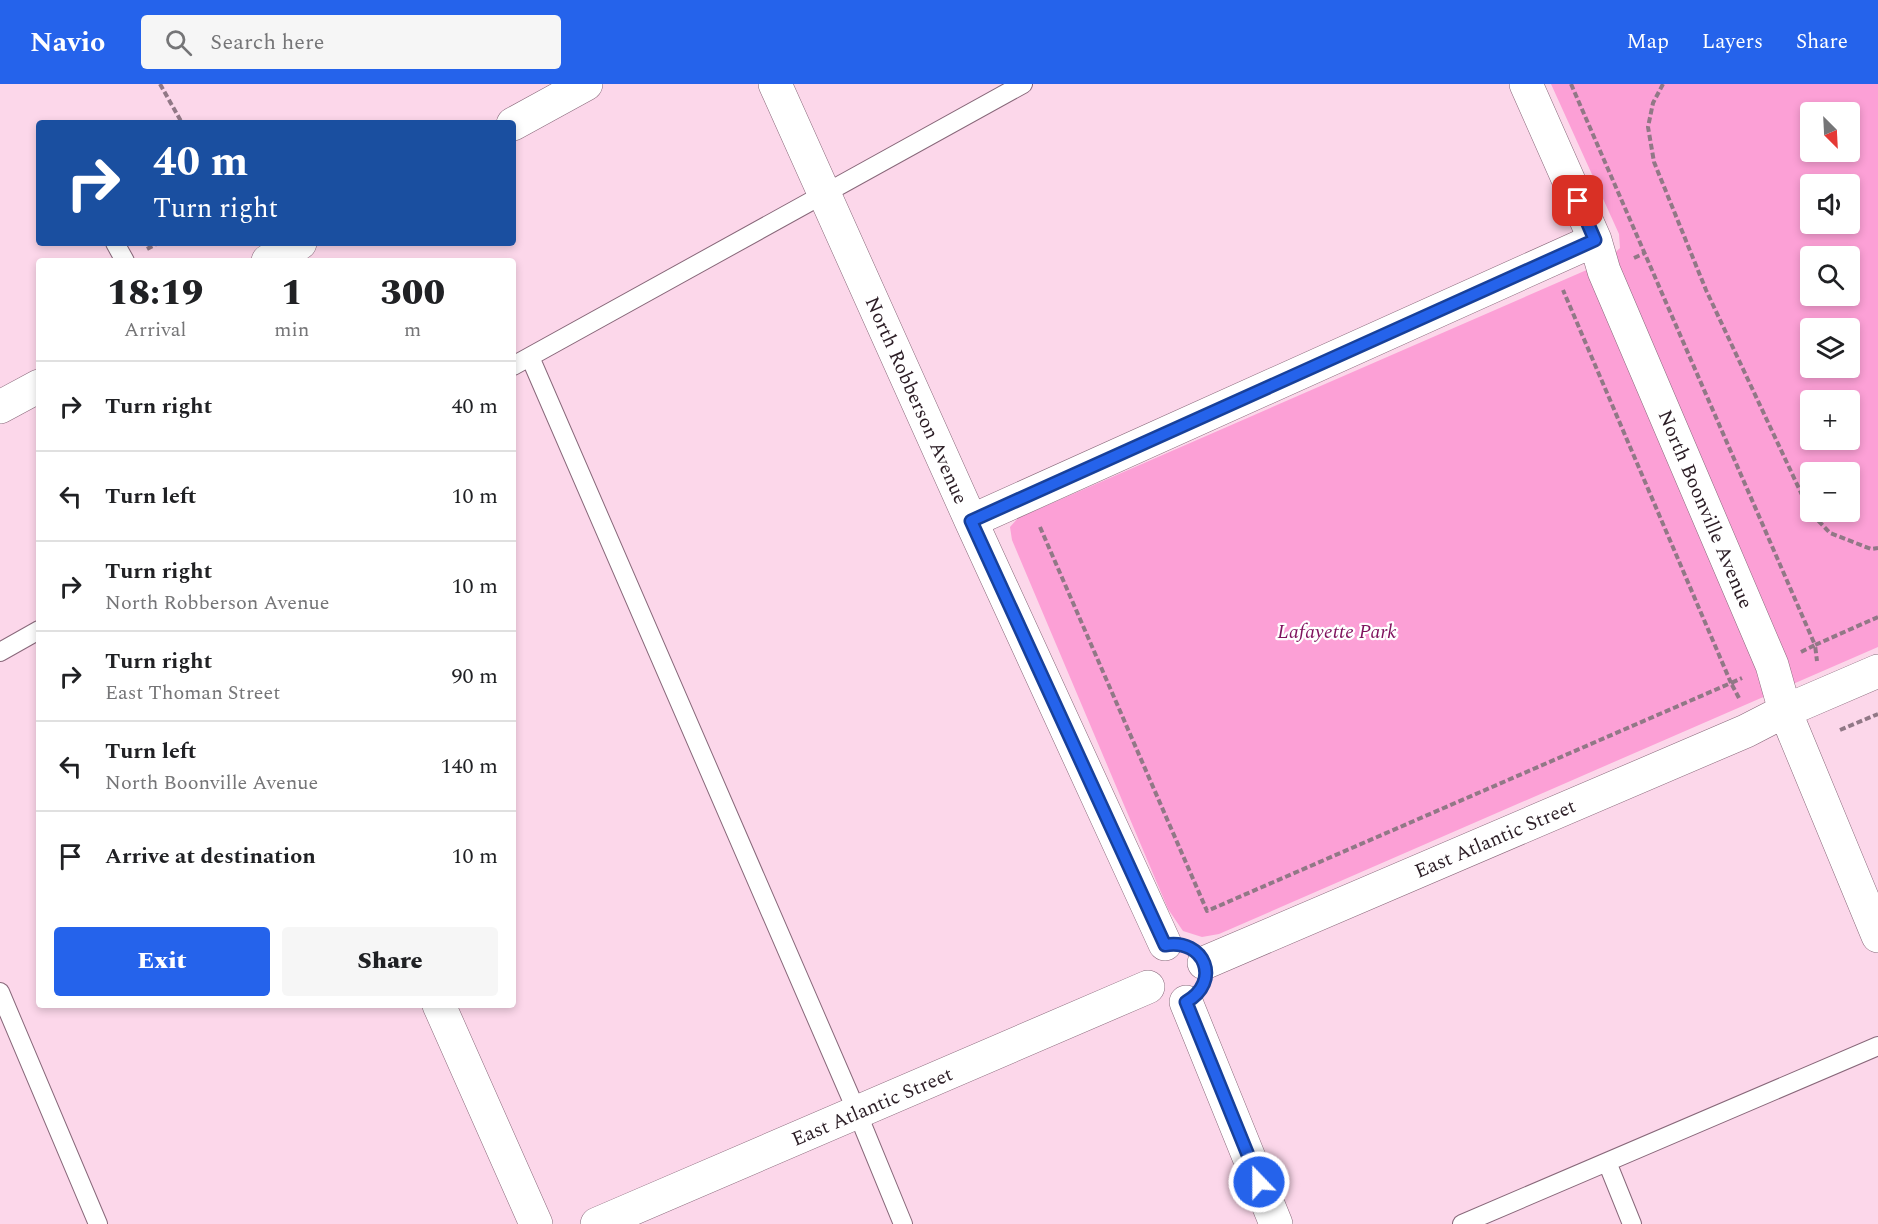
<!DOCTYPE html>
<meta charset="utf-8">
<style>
:root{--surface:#fff;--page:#f6f6f6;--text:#202124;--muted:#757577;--line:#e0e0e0;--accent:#2563eb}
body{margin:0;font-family:Spectral,serif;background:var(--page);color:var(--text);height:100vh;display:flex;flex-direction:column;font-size:22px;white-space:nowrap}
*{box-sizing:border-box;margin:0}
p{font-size:20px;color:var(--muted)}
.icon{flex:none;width:33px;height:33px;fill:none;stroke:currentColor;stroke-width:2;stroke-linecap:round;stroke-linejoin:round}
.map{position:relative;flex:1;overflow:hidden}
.drawer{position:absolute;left:36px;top:174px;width:480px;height:750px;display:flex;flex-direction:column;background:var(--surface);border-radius:6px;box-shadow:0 3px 9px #0003}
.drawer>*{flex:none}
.guide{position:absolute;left:36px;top:36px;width:480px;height:126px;border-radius:6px;box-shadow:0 3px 9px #0003;background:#1a4fa0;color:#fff;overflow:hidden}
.needle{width:39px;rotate:156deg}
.buttons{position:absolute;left:1800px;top:18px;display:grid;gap:12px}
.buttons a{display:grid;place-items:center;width:60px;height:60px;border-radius:6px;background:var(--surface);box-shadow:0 3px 9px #0003;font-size:30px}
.pin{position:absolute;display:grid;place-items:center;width:51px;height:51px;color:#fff;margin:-26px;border-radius:12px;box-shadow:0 3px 9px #0006}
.me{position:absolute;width:66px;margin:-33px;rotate:338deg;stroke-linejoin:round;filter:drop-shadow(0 0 4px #0008)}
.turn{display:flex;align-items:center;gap:21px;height:126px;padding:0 18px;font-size:27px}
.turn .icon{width:78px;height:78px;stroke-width:2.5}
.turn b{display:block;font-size:42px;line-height:51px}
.eta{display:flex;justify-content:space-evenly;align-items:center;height:102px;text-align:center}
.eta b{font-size:36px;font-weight:800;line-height:42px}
.action{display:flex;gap:12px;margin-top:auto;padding:12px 18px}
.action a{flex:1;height:69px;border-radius:6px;background:var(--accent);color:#fff;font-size:24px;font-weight:800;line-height:69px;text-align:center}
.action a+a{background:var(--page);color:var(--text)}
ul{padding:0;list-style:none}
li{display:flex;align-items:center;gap:18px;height:90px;padding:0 18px;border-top:2px solid var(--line)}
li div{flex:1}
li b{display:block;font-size:22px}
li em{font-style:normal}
header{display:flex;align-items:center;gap:36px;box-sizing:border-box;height:84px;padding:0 30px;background:var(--accent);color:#fff}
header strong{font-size:28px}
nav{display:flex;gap:33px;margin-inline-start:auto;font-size:21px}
.search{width:420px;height:54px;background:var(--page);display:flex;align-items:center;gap:15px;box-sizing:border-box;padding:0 21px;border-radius:6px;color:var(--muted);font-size:22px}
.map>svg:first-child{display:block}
.green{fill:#fca0d6;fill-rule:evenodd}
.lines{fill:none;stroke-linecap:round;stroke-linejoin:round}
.lane-casing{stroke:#88687a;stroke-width:20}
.street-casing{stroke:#88687a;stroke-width:34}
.path{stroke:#917886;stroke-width:4;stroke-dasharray:6 3;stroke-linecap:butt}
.lane{stroke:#fff;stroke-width:18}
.street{stroke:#fff;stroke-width:33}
.route-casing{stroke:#184099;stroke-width:15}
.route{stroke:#2563eb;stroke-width:10}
.labels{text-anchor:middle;stroke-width:4.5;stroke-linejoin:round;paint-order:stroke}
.street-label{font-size:20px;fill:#2b1d25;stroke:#fff}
.park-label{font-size:20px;font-style:italic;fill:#80135e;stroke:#fff}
</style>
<header>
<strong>Navio</strong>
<div class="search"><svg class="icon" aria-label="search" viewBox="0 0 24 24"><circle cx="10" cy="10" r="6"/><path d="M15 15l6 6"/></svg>Search here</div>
<nav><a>Map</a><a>Layers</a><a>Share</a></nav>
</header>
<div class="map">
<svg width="1878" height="1140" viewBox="0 0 1878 1140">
<rect width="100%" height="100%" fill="#fcd7ea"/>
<path class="green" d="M1551,0h327v563l-659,287 -17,3 -19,-6 -15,-22 -156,-369 -2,-13 8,-9 587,-256 15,-14 -1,-14zM1810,28h40v40h-40zM1810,100h40v40h-40zM1810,172h40v40h-40zM1810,244h40v40h-40zM1810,316h40v40h-40zM1810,388h40v40h-40z"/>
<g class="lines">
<g class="lane-casing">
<path id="lane" d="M115,159l10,18
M530,273l327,755 46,112
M513,282l510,-282
M0,568l39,-22
M0,908l98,232
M1607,1078l25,62
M1462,1140l416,-178"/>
</g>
<g class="street-casing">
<path id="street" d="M775,0l196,437 194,423
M1526,0l69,156 9,31 168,394 13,46 93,225
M513,40l73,-40
M268,177l32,-18
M0,323l39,-21
M971,437l624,-281
M1204,879l542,-232 39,-20 93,-40
M1186,918l90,222
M439,921l97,219
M597,1140l551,-237"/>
</g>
<path class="path" d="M160,0l22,39
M1571,0l244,561 63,-28
M1663,0l-10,19 -5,24 6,35 52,128 104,222 20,21 41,16 7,-1
M147,165l11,-6
M1634,174l11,-5
M1040,443l167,384 524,-228 -168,-393
M1801,568l14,-7 2,16
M1739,614l-8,-15 11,-5
M1840,646l38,-16"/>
<use href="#lane" class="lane"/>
<use href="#street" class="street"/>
</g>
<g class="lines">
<g class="route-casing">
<path id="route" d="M1259,1098l-73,-180c36,-20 19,-64 -21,-57l-194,-424 624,-281 -17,-39"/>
</g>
<use href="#route" class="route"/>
</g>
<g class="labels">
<g class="street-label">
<text transform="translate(917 316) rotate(66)" y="7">North Robberson Avenue</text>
<text transform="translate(1706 425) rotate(67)" y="7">North Boonville Avenue</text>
<text transform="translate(1495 754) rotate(-23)" y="7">East Atlantic Street</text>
<text transform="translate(872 1022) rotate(-23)" y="7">East Atlantic Street</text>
</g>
<g class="park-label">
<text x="1337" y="554">Lafayette Park</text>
</g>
</g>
</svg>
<div class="buttons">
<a><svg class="needle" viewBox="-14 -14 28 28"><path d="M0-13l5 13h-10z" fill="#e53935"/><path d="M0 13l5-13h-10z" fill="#757577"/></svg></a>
<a><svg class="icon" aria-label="sound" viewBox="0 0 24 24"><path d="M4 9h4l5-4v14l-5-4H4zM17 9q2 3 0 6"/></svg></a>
<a><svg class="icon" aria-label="search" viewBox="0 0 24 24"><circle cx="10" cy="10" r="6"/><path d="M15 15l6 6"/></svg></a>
<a><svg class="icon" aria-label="layers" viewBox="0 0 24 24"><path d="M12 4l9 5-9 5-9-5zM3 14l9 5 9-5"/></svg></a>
<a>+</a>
<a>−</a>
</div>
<div class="pin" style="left:1578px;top:117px;background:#d93025"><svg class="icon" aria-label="arrive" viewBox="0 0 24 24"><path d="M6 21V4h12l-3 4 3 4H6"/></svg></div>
<svg class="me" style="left:1259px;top:1098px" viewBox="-20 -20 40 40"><circle r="17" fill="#2563eb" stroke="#fff" stroke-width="3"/><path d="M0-11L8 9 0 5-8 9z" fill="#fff"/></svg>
<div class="guide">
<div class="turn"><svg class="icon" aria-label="right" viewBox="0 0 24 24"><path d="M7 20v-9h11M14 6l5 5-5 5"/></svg><div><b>40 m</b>Turn right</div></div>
</div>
<section class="drawer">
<div class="eta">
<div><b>18:19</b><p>Arrival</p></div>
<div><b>1</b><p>min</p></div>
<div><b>300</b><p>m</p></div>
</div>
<ul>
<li><svg class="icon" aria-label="right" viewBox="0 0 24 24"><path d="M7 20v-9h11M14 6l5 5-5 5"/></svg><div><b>Turn right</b></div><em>40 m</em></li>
<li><svg class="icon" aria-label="left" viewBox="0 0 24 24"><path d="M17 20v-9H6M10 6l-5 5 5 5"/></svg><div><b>Turn left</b></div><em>10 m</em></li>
<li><svg class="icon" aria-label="right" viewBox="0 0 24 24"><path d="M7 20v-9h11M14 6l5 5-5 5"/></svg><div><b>Turn right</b><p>North Robberson Avenue</p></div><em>10 m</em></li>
<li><svg class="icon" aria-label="right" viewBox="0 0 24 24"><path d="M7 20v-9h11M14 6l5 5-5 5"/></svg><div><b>Turn right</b><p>East Thoman Street</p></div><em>90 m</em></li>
<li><svg class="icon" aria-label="left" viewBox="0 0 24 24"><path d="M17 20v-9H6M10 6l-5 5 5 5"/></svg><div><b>Turn left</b><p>North Boonville Avenue</p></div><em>140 m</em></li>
<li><svg class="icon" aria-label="arrive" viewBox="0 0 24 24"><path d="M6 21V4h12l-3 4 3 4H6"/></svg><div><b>Arrive at destination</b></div><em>10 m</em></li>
</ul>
<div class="action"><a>Exit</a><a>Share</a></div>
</section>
</div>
